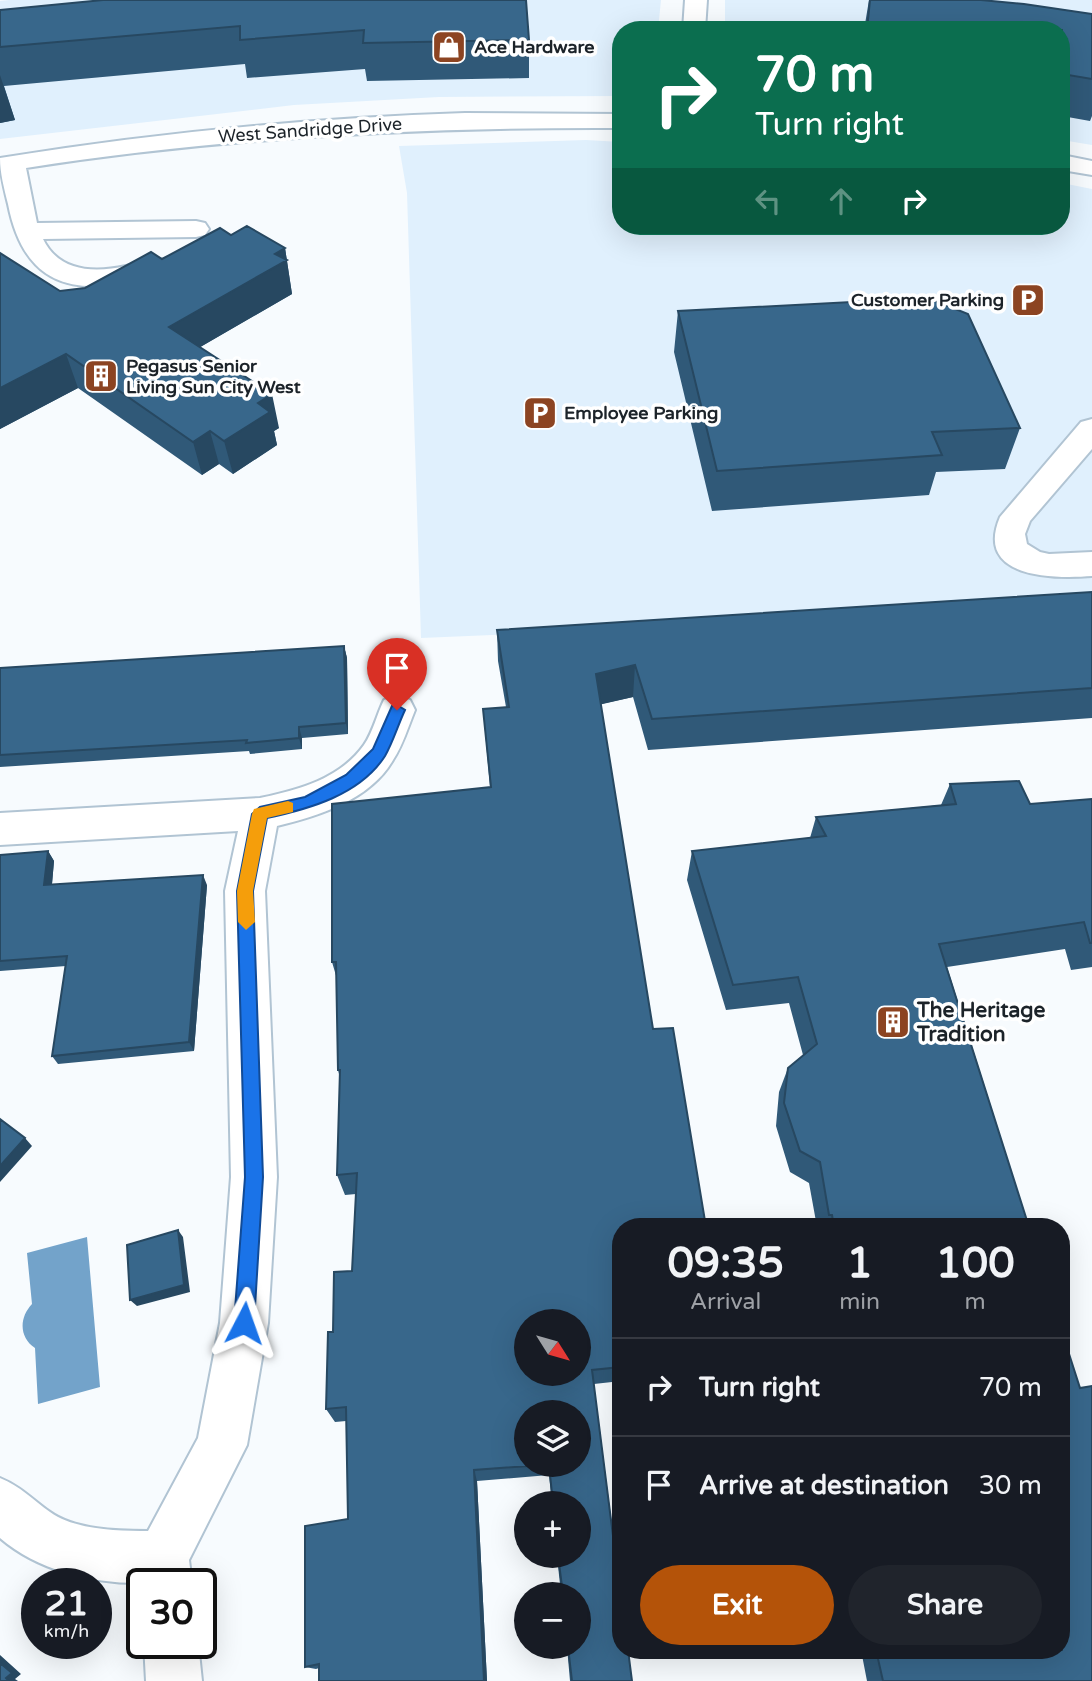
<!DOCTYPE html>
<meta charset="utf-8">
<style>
:root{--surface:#171b24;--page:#20242c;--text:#f1f3f6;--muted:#9ea1a6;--line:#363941;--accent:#b45309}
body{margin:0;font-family:"Varela Round",sans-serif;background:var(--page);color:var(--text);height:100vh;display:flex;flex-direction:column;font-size:26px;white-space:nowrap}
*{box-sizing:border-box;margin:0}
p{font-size:23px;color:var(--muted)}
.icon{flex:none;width:38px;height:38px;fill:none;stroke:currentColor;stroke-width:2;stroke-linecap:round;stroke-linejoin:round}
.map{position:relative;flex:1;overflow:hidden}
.side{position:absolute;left:612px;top:1218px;width:458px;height:441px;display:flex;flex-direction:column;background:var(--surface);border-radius:28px;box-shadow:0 7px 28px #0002}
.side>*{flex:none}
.banner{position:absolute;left:612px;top:21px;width:458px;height:214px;border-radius:28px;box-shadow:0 7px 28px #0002;background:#0b6e4f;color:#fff;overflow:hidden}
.needle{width:46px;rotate:127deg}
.fabs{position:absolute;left:514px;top:1309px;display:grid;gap:14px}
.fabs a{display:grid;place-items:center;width:77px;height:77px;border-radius:50%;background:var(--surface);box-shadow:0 7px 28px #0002;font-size:35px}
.speed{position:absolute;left:21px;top:1568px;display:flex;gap:14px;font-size:35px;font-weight:700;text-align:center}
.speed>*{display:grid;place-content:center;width:91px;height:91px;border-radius:50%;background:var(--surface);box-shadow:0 7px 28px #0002;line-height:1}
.speed small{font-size:18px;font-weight:400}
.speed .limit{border:4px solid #111;border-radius:10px;background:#fff;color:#111}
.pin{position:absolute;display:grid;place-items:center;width:60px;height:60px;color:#fff;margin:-72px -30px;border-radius:50% 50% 50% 0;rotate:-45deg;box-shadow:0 0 7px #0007}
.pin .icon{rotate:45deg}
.me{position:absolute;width:77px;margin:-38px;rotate:4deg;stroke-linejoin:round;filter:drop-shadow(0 0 5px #0008)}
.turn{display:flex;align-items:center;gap:24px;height:147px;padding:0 28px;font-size:32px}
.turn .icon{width:91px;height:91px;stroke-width:2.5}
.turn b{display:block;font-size:49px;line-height:60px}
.lanes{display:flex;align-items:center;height:66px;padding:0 28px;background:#0003;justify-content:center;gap:35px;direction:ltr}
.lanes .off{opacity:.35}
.eta{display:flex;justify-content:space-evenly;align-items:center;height:119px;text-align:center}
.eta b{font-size:42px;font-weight:700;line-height:49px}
.action{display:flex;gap:14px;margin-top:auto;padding:14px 28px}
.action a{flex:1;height:80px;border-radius:42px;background:var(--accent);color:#fff;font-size:28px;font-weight:700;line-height:80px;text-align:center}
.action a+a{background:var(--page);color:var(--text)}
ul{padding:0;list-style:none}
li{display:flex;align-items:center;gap:21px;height:98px;padding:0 28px;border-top:2px solid var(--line)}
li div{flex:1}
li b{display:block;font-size:26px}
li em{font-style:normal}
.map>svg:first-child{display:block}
.built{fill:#e0f0fd}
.water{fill:#73a3ca}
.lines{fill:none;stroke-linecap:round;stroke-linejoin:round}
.minor-casing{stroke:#b1c4d3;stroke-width:4}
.minor{fill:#fff;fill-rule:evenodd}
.wall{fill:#305978}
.shaded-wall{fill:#274861}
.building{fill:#38678b;stroke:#274861;stroke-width:2;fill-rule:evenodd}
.route{fill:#1a73e8;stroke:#114b97;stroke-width:2}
.slow{fill:#f59e0b}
.labels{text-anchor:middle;stroke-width:7;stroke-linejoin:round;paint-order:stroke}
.far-poi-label{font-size:18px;font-weight:bold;fill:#1c2329;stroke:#fff;text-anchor:start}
.far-street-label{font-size:18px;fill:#1c2329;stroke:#fff}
.poi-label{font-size:21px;font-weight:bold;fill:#1c2329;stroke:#fff;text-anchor:start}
</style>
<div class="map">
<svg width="1092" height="1681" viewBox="0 0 1092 1681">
<rect width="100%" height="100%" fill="#f7fbfe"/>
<path class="built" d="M9,0h652l-3,30h-37v66l-182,1 -145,8 -294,34v-138z
M725,0h367v145l-30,-5v-110h-337z
M586,140l35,2v84h441v-43l30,6v420l-671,29 -14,-445 -8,-47z"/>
<path class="water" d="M87,1237l13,150 -62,17 -3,-56c-16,-11 -16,-30 -3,-44l-5,-51z"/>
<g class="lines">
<g class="minor-casing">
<path id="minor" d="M685,0h22l-2,30h-22z
M465,113l156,1v14c-200,-1 -397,9 -595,40l11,55 159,-2 9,2 4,6 -4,6 -9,2 -153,2c16,33 51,34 83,27 14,-3 24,-9 39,-6l3,6c-8,12 -30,14 -44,17 -67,13 -103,-13 -116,-79 -4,-16 -8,-31 -8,-46 155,-25 309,-40 465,-45z
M1062,155l30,6v14l-30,-5z
M1092,419v30l-62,72 -5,13 2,10 13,8 9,2 43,-2v24c-40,3 -118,2 -92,-59l81,-95z
M397,696l13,4 5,10c-7,17 -12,35 -22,50 -23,40 -74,56 -116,66l-12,65 12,286 -9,146 -21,122 -58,115 3,24h-50v8l-4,-9c-48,0 -101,-13 -138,-45v-60c20,8 33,22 50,34 25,18 68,19 98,19l50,-93 22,-115 11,-146 -6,-286 13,-60 -238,14v-32l260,-15c38,-8 80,-19 104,-53 9,-13 13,-31 20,-45z
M144,1643h54l4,38h-56z"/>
</g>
<use href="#minor" class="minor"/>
</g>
<path class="wall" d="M869,0h112l111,14v102l-2,5 -28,-5v-86h-198z
M0,10l529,30v38l-162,3 -2,-12 -118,9 -2,-14 -241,22 11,34 -15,3z
M231,235l54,13 7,46 -92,53 79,81 -5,3 3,14 -44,29 -14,-10 -17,11 -124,-87 -78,41v-176l60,38 25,-3 77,-29z
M678,311l342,117 -15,41 -69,3 -7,23 -217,16 -38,-159z
M1092,592v126l-444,32 -15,-53 -32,7 20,523v154l-27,3 38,297h-62l-3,-34h12v-53h-18l-4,-38h22v-53h-27l-3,-28 -72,6 10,200h-168v-13l-3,1 -11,-2 43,-148 -2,-98 -11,1 -9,-13 7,-77 19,-61 4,-77 -11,1 -8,-20 3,-97 -2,-8 -1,-91 -5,-17 158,-175 -7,-78 23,-2 -8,-46 -1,-31z
M344,646l3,12 1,76 -46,4v11l-52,5 -1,-3 -249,16v-99z
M950,784l80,20 62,-5v168l-21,3 -6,-21 -118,18 82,260h-212l-8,-44 -19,-11 -14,-46 3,-34 9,-24 15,-13 -14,-52 -63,7 -39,-130 5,-29 118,-13 6,-21 125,-12z
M48,851l6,10 -2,23 155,1 -13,166 -136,13 -6,-8 14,-90 -66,5v-116z
M861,1650h201l30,31h-225z"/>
<path class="shaded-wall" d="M0,75l15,45 -15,3z
M285,248l7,46 -114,66 -9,-33 106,-73z
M66,354l12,34 -78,41v-41z
M272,394l7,34 -5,3 3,14 -44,29 -9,-33 34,-38z
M210,431l9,33 -17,11 -9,-33z
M344,646l3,12 1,76 -2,-11z
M635,665l-2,32 -39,9 2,-32z
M299,727l3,11v11l-3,-11z
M48,851l6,10 -3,34 -7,-10z
M203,875l4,10 -13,166 -5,-9z
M25,1138l7,8 -32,36v-16z
M178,1230l5,7 7,55 -53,14 -7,-6z
M474,1470l3,11 10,200h-3z
M0,1655l21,19 -6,5 3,2h-9l-3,-3 -6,-15z"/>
<path class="building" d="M103,0h423l3,40 -166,3 1,-13 -124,10v-14l-240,21v-37z
M870,0h111l43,4 68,10v65l-30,-5v-44h-195z
M247,226l38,22 -10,6 12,6 -118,67 103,67 -14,9 12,9 -46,29 -14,-10 -17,11 -127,-88 -66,34v-135l60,38 25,-3 66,-36 11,7 58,-31 11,7z
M928,298l40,16 52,114 -88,4 10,23 -225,16 -39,-160z
M1092,592v96l-440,31 -17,-54 -39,9 57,355 20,-1 33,199h-85v140l-29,3 29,229v51h7l4,31h-60l-4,-34h11v-53h-16l-5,-38h21v-53h-26l-4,-38h30v-53h-52v53h15l-68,5 10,211h-165v-17l-14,3v-141l43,-7 -2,-112 -20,2 2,-77h5l1,-60 18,-1 5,-98 -20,2 3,-105h-2l-2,-108h-4v-158l159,-17 -8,-78 26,-2 -12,-77zM527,1321h52v53h-52z
M344,646l2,77 -47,4v11l-53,5 1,-3 -247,15v-87z
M1019,781l11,23 62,-5v144h-2l-6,-21 -145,22 90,283h-195l-2,-12h-3l-9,-53 -20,-11 -16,-48 4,-35 29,-24 -19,-67 -65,8 -41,-134 134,-15 -10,-19 140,-13 -6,-20z
M48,851l-4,34 159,-10 -14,167 -137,14 15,-100 -67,5v-106z
M0,1119l25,19 -25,28z
M178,1230l6,55 -54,15 -3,-55z
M1062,1332l18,56 12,-2v295h-209l-7,-31h186z
M0,1663l12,10 -6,5 3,3h-9z"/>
<path class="route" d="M397,705l8,5c-7,15 -12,32 -20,46 -25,39 -76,53 -118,62l-14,73 10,286 -9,146 -3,7 -7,3 -7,-3 -3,-7 11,-146 -8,-286 15,-77 8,-7 45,-10 41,-22 27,-26 19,-43z"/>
<path class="slow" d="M288,801l5,2v9l-26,6 -14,73 2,31 -9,8 -8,-8 -1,-31 15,-77 2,-5z"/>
<defs>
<g id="shop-square" transform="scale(1.75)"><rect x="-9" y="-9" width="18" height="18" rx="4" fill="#8c4422" stroke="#fff"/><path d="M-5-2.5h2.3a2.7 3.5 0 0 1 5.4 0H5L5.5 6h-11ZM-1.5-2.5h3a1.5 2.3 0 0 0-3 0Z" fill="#fff"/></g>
<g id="parking-square" transform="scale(1.75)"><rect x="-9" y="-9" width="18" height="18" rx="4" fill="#8c4422" stroke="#fff"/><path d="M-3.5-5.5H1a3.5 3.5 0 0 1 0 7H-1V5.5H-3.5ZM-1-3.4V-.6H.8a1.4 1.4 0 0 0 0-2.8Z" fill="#fff"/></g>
<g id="building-square" transform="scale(1.75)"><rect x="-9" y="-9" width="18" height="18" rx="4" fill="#8c4422" stroke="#fff"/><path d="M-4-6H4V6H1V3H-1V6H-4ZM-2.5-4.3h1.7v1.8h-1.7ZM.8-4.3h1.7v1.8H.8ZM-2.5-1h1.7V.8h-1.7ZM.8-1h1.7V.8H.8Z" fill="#fff"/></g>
</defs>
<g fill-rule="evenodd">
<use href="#shop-square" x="449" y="47"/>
<use href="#parking-square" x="1028" y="300"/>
<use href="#building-square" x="101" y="376"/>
<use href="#parking-square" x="540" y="413"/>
<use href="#building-square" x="893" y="1022"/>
</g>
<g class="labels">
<g class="far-poi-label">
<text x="474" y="53">Ace Hardware</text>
<text x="1004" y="306" text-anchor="end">Customer Parking</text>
<text x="126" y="372">Pegasus Senior<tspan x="126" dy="21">Living Sun City West</tspan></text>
<text x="564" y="419">Employee Parking</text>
</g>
<g class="far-street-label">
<text transform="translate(310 130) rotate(-4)" y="6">West Sandridge Drive</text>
</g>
<g class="poi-label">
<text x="917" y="1017">The Heritage<tspan x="917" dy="24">Tradition</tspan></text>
</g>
</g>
</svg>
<div class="fabs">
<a><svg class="needle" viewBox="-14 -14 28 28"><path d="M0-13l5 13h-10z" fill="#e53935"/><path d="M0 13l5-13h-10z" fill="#9ea1a6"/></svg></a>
<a><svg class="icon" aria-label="layers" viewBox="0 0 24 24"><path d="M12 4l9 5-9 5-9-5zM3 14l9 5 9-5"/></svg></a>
<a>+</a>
<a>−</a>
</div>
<div class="speed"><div>21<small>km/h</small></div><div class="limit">30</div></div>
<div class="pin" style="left:397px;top:710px;background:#d93025"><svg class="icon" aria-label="arrive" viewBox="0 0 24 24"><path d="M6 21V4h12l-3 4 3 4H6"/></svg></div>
<svg class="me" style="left:244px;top:1323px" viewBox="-20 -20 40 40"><path d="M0-17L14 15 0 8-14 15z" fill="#1a73e8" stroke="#fff" stroke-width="4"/></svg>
<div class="banner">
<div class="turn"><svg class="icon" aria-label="right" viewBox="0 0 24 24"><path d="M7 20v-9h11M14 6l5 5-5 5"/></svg><div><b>70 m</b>Turn right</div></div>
<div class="lanes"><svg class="icon off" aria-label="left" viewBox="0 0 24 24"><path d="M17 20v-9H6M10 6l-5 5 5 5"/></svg><svg class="icon off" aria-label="ahead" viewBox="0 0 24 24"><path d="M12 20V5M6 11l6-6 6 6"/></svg><svg class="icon" aria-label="right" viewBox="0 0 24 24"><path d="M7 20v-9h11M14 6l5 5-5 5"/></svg></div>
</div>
<section class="side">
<div class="eta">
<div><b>09:35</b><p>Arrival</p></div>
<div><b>1</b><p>min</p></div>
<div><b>100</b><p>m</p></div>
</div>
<ul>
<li><svg class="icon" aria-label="right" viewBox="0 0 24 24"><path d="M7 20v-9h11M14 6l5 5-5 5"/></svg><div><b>Turn right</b></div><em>70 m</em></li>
<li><svg class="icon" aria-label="arrive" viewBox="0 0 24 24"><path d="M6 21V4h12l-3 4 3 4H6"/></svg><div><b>Arrive at destination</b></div><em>30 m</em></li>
</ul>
<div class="action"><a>Exit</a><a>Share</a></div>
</section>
</div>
